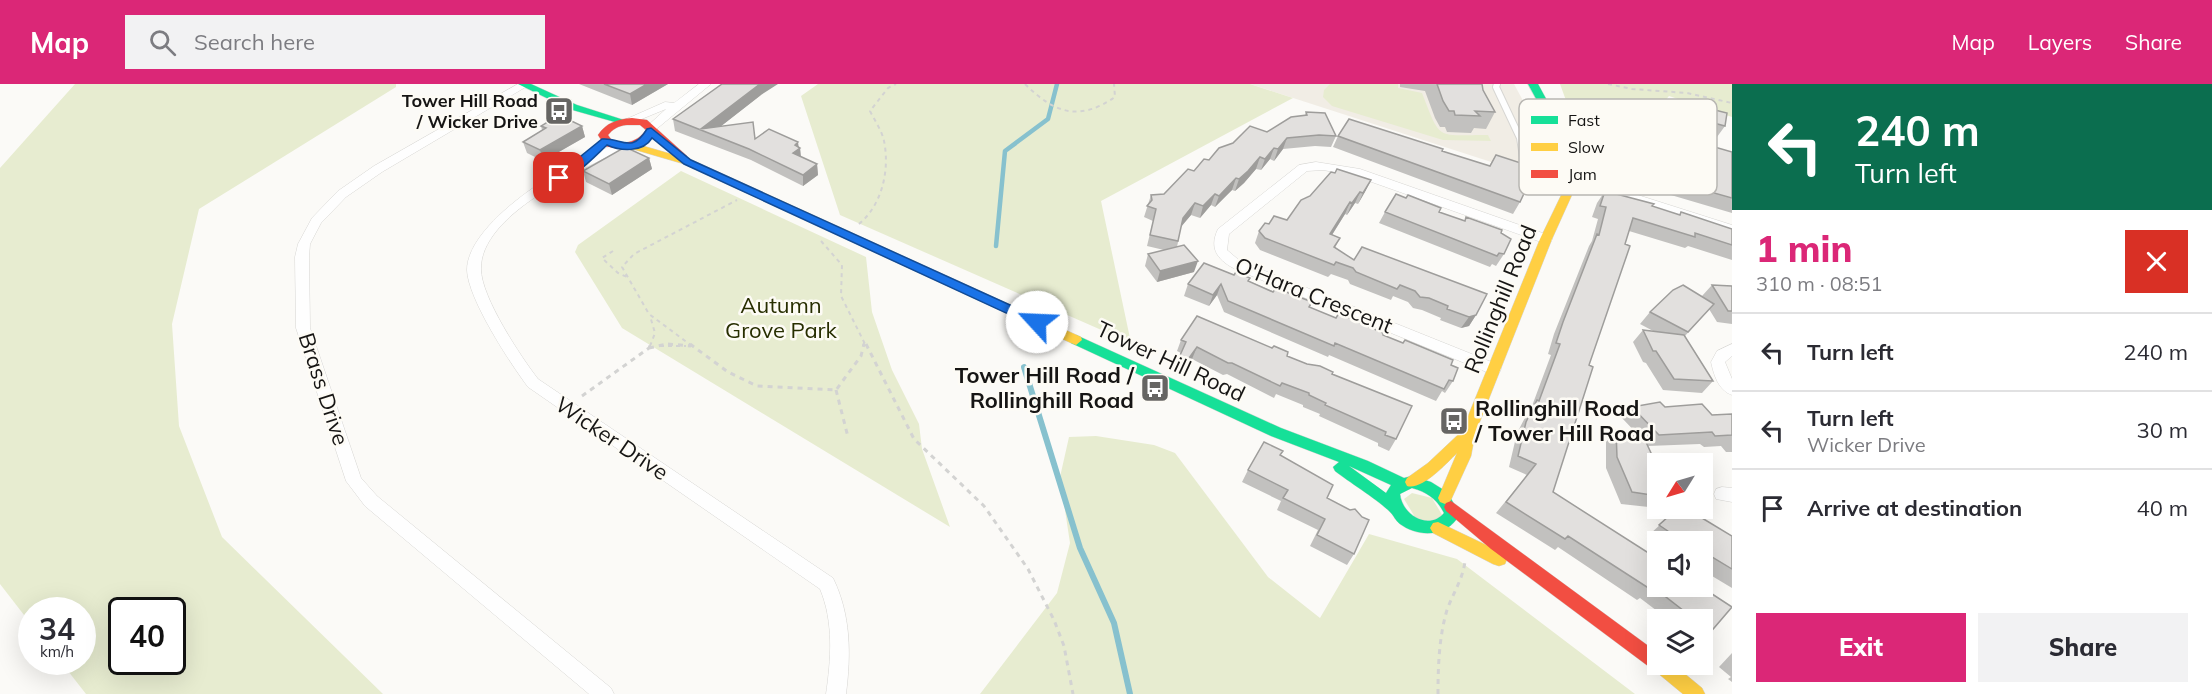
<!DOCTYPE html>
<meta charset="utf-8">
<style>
:root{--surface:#fff;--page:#f2f2f3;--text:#2b2b33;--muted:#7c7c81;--line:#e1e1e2;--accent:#db2777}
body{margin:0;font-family:Mulish,sans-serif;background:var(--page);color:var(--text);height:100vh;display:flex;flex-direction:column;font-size:22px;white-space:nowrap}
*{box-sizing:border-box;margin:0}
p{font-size:20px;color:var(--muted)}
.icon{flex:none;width:33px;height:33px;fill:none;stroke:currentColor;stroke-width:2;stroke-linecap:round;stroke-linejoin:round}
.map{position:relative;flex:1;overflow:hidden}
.panel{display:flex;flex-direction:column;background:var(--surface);width:480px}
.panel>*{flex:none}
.guide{background:#0b6e4f;color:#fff;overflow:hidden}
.needle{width:39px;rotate:233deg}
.fabs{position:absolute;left:1647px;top:369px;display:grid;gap:12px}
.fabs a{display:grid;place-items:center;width:66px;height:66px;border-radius:0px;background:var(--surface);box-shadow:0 6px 24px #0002;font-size:30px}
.speed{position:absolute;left:18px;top:513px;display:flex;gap:12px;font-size:30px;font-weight:700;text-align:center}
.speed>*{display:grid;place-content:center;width:78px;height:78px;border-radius:50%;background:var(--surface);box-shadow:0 6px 24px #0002;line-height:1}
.speed small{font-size:15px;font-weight:400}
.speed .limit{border:3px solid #111;border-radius:9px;background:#fff;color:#111}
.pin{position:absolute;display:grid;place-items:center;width:51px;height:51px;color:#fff;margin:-26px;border-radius:12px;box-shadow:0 3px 9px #0006}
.me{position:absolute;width:66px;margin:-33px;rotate:295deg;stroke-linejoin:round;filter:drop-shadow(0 0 4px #0008)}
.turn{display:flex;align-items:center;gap:21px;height:126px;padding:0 24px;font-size:27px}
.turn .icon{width:78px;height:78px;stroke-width:2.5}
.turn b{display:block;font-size:42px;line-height:51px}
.round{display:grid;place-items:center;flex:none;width:63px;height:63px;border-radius:0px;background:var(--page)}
.summary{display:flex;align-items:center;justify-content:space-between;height:102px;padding:0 24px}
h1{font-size:36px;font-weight:800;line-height:45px;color:var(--accent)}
.button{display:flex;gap:12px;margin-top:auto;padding:12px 24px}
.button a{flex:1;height:69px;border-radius:0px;background:var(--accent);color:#fff;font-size:24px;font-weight:800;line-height:69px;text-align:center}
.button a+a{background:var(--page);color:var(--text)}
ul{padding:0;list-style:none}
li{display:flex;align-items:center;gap:18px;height:78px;padding:0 24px;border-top:2px solid var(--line)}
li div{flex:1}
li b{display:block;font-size:22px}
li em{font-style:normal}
header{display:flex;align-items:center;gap:36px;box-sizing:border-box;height:84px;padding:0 30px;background:var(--accent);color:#fff}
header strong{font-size:28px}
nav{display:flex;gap:33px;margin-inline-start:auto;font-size:21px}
.search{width:420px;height:54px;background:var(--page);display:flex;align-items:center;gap:15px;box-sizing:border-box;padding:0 21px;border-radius:0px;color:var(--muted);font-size:22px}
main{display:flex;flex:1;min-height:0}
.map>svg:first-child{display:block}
.built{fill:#f1ede5}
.green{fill:#e7ecd0;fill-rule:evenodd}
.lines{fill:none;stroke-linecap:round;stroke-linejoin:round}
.stream-far1{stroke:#87c1ce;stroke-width:4.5}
.stream{stroke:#87c1ce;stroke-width:6}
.lane-casing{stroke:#d7d6d3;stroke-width:8}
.street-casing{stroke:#d7d6d3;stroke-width:1}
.fast-casing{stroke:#d7d6d3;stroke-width:1}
.slow-casing{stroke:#d7d6d3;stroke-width:1}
.jam-casing{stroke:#d7d6d3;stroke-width:1}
.path-far1{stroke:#d3d3d2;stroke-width:2;stroke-dasharray:4 4;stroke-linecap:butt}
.path{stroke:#d3d3d2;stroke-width:3;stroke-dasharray:5 5;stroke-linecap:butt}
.lane{stroke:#fefefe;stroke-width:6}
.street{fill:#fefefe;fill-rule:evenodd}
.fast{fill:#16e098;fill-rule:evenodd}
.slow{fill:#ffcf43;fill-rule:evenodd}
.jam{fill:#f24e42;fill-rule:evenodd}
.wall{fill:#c2c1bf}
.shaded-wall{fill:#9e9d9b}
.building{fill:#e2e0de;stroke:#9e9d9b;stroke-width:1.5}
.route{fill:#1a73e8;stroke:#114b97;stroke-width:1.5}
.labels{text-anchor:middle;stroke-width:5;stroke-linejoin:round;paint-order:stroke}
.far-poi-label{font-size:18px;font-weight:bold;fill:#161514;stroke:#fdfbf5;text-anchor:end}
.street-label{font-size:22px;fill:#161514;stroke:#fdfbf5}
.park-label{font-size:22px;fill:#272e00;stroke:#fdfbf5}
.poi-label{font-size:22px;font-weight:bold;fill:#161514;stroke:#fdfbf5;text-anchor:end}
.key{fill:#fdfbf5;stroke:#b8b6b2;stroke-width:1.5}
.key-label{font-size:16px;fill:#161514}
</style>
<header>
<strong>Map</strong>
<div class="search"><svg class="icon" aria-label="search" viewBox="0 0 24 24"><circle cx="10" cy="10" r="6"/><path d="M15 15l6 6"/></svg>Search here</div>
<nav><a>Map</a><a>Layers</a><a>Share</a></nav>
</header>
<main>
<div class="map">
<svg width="1732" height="610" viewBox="0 0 1732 610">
<rect width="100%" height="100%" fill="#fbfaf7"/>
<path class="built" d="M1250,0h264l27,50 5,12 2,19 -7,13z"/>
<path class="green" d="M75,0h321v3l-197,122 -27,115 7,102 43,111 161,157h-297l-25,-32h21v-52h-50l-1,14 -31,-40v-416zM172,526v52h-50v-52z
M818,0h432l43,14 -192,103 30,142 -291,-128 -39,-119z
M1330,0h68v4l24,5c19,49 14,42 66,42l3,6 -48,-1 -111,-34 -9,-9 1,-7z
M1560,0h172v33l-63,-21 -22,26 -79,-16z
M681,87l185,86 6,55 20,58 27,54 3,25 28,78 -328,-199 -47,-76 3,-7z
M1096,352l58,9 21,8 93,124 52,41 49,-84 88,25 178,135h-655l77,-101 13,-50 -10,-66 9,-40z
M1412,409l20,5 12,20 -26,4 -14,-23z"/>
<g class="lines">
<path class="stream-far1" d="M996,162l9,-95 43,-32 9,-35"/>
<path class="stream" d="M1024,283l56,181 34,75 16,71"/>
<g class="lane-casing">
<path id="lane" d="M1497,0l-1,3 24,51 3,19 10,8 42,14"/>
</g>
<g class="street-casing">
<path id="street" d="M518,0l11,1 -147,87 -36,25 -25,26 -11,21 -1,13 1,71 51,150 16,18 234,192 3,6h-25l-224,-188 -19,-25 -50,-153 -1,-71 3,-13 14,-26 26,-27 36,-25z
M699,0h12l-57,47 -4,1 -6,-3 22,-20 -34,14 -4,1 -6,-3 43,-19 9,1z
M1550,28l68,11 6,3 -6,3 -72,-12v-4z
M619,60l6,3 -2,2c-42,21 -143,66 -142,120 0,28 40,88 57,110l295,199c18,37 18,76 13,116h-20c5,-34 8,-72 -6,-105l-292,-202c-18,-24 -60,-88 -61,-117 0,-50 109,-115 152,-126z
M1316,78l44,7 191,67 1,3 -1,3h-10l-189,-67 -29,-5 -16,1 -78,63 -2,16 13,11 259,104 2,4 -2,4h-10l-252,-103c-18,-9 -29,-20 -19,-41l81,-64z
M1575,91l157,50v8l-161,-51 -2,-3z
M1732,260v12l-7,6 7,17v16c-14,-5 -18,-20 -21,-33l6,-11z
M1722,403l10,1v14l-16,-3 -2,-5 2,-5z"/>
</g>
<g class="fast-casing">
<path id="fast" d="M518,0h13l46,21 50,16 -5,3 -53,-15z
M1528,0h10l30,55 12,38 -1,2 -4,1 -5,-3 -12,-38z
M1076,251l205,93 87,33 36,17 8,-2 19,6 16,10 13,22c-12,23 -41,24 -60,10 -5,-4 -6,-8 -9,-11 -11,-12 -42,-31 -56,-42l-2,-4 6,-5 -68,-26 -200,-93 -1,-3 1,-3zM1349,382l42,19 -5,8zM1412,404c15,4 25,11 32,25 -15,18 -42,2 -44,-19z"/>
</g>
<g class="slow-casing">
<path id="slow" d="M633,59l59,17 389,177 1,3 -6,5 -5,-2 -387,-179 -55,-16v-4z
M1575,90l5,3 -28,62 -77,195 -4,22 -21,46 -5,2 -5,-2 -2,-4 19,-45c-10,10 -36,38 -50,33l-2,-4 2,-4 21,-15 34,-32 78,-192 30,-62z
M1438,438l67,32 2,5 -2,5 -6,2 -6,-2 -60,-31 -3,-5 3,-5z
M1658,573v7h15l29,24 3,6h-22l-29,-24 -2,-6 2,-6z"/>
</g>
<g class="jam-casing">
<path id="jam" d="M632,34l15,2 40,36v4h-8l-26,-24c-13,15 -30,15 -48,10l-7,-11c8,-12 19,-16 34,-17zM626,41h14l6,5c-9,12 -19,14 -33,12l-5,-7c5,-6 10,-9 18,-10z
M1451,417l207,152v11h8l-2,5 -6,2 -6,-2 -161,-120 -45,-38 -2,-4 2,-4z"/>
</g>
<path class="path-far1" d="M1025,0c29,29 54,38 90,13l-1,-13
M1608,0l24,5 55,4 45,10
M859,140c23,-19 31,-54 25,-83 -2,-10 -9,-20 -14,-30l18,-23 8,-4
M821,157l21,24 -1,31 25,50
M613,167l-11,7 16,15 9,4
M650,262l5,-13 -5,-17
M660,262h26
M692,262l-43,-32 -27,-47 12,-13 103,-54
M863,262l1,-3"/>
<path class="path" d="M668,260l23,2
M690,260l38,28 29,14 79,4 25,-34 3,-12
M866,260l48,95 70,67 44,63 26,51 10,26 9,48
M649,264l18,-4
M836,306l12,47
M582,312l67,-48 2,-4
M1438,610c0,-28 1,-57 9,-84 6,-17 16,-31 18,-49"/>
<use href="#lane" class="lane"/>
<use href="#street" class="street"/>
<use href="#fast" class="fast"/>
<use href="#slow" class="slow"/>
<use href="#jam" class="jam"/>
</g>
<path class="wall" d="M579,0h89l-36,21z
M1400,0h82l1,6 12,22 -9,17 -12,-1 -3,5 -24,-1 -2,-5h-5l-5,-9 -10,-27 -25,-4z
M761,11l-40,31 34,13 45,9 1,9 16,7 1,11 -15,11 -52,-26 -76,-29 -2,-12z
M1683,18l42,24 -8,11 -45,-12 3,-12z
M1306,28l30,24 -5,11 -16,-1 -32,3 -9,12 -4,-2 -9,11 -5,-1 -12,14 -9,8 -3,-1 -17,17 -4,-2 -11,13 -9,-3 -10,12 -4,20 17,25 -37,10 -12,-16 3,-12 16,-4 -17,-4 6,-25 -9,-4 7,-22 13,-1 30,-23 15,-11 96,-45z
M1600,37l132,31v61l-129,-38 6,-26 -13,-2 -3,-14z
M541,42h41l3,11 -42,24 -16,-8 -4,-11 19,-12z
M1338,52l104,15 47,15 7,-11 24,47 -7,12 -180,-67z
M649,74l3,11 -40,26 -26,-13 -3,-11z
M1371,96l-13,24 -3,-1 -8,12 -2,-1 -13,21 8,3 -5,10 19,12 122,55 -7,11 -8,2 -21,-8 1,-2 -19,-8 -9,-2 -5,-6 -15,-6 -2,4 -41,-16 -2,-4 -17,-6 -3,3 -68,-27 -5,-7 4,-12 10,-7 18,-4z
M1605,107l74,24 2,-3 51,17v31l-44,-14 -3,2 -56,-17 -40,134 -36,127 147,94 8,49 -6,4v-19h-33l-29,-22 -3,2 -79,-53 -3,3 -59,-37 31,-38 -18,-8 8,-34 11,-21 4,-6 19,-51 -3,-1 6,-20 35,-88 3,-5 6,-22 -6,-2 5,-14z
M1385,128h54l62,21 3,21 -8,12 -4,-2 -2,3 -111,-44z
M1249,197l87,37 47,17 68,30 2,16 -8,12 -3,-2 -6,10 -107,-46 -1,2 -104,-45 -7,-17 -8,11 -25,-10 4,-12z
M1712,201l20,1v38l-15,-2 -8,-13 -24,27 28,45 -11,12 -39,-3 -17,-27 -3,-1 -10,-20 10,-12 12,2 -15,-8 10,-12 52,-15v-1z
M1181,256l106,16 45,18 64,65 -7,12 -11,-5v-3l-59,-27 1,-2 -17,-7v-2l-27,-11 -2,4 -47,-24 -4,1 -31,-16 -12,17 -7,-3 8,-20 -4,-2z
M1632,323h33l47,8 20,-1v38h-6l-5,-6 -17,1 -4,-3 -52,2 10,22v40l-37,-4 -15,-36v-26l10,-12 25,8 -19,-20z
M1281,372l46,42 27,56 -7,11 -37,-19 8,-16 -41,-20 4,-9 -39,-19 6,-12z
M1678,424l24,10 30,18v52l-30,-18v-28h-44v1l-10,-7z
M1732,569v29l-4,-3 3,-2 -12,-10z"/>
<path class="shaded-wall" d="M647,0h21l-36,21 -2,-11z
M760,0h18l-17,11 -50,39 -10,-5z
M582,42l3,11 -42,24 -3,-11z
M1287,54l-4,11 -9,12 4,-12z
M798,58l1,7 1,-1 1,11 -8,-6 2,-8z
M1274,64l-4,11 -9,11 4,-11z
M1260,73l-4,12 -12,14 -9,8 4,-12z
M649,74l3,11 -40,26 -3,-11z
M817,80l1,11 -15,11v-11z
M1236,94l-4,12 -17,17 4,-11z
M1371,96l-6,12 -7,12 5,-11z
M1360,108l-5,11 -8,12 5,-12z
M1215,110l-4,11 -11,13 3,-12z
M1350,118l-5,12 -20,32 5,-12z
M1195,119l-4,12 -12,14 4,-11z
M1198,177l-4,11 -37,10 3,-11z
M1221,200l-4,11 -8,11 4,-11z
M1476,231l-7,11 -8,2 8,-11z
M1197,263l-5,12 -12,17 4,-11z"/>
<path class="building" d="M604,0h43l-17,10z
M722,0h38l-59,45 52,-7 2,17 14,-10 29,13 -3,3 5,3 -7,5 24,11 -14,11 -54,-26 -76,-30z
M1437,0h45l1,6 12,22 -20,-1 5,5 -25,-1 -1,-4h-5l-6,-10z
M1683,18l44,11 -2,13 -45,-12z
M1306,28l19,1 11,23 -17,-1 -32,3 -9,11 -4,-1 -9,11 -5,-2 -12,14 -9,8 -3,-1 -17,18 -4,-2 -12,12 -8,-3 -12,15 -5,23 -28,-6 6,-26 -9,-3 5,-6 -1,-5 13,-1 24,-25 6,2 10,-12 5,1 10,-12 14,-5 17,-17 17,6 24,-15 16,-2z
M559,31l23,11 -42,24 -17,-8 23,-14 -5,-2z
M1349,35l94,30 -1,2 48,15 6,-11 40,13 -16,34 -182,-66z
M1600,37l63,11 69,20v46l-121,-34 5,-26 -12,-2z
M625,63l24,11 -40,26 -26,-13z
M1337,85l34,11 -8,13 -3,-1 -8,11 -2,-1 -20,32 10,4 -6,9 20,13 8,-13 125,47 -11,21 -7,2 -22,-8 1,-3 -19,-8 -9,-1 -5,-6 -15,-6 -3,4 -41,-17 -3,-4 -17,-6 -2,3 -69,-27 -6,-7 6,-8 4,1 5,-8 13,4 14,-20 9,-4 21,-24 4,1z
M1605,107l49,13 -2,2 28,9 1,-3 51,17v16l-37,-12v4l-62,-19 -8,26 5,2 -41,119 4,2 -40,125 105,67v27h42l32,21 -24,28 -6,-3v-12h-16l3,-5 -36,-28 -3,2 -82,-53 -3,3 -59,-37 30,-38 -18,-8 8,-34 11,-22 2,1 21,-57 -4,-1 7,-21 34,-88 2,1 7,-28 -6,-1z
M1396,110l10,4 2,-3 33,13 -2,4 26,9 1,-4 36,13 -1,3 10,6 -7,15 -5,-1 -2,3 -112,-44z
M1184,161l14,16 -38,10 -12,-17z
M1204,179l30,12 2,-3 14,6 -2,3 25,11 3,-4 36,14 -3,5 27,11 3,-5 44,20v2l20,8 2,-3 48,20 -2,5 7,3 -5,13 -4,-1 -5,9 -109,-46 -1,3 -106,-45 -7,-17 -8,11 -25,-11z
M1683,201l31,19 -26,28 -38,-20 23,-22z
M1712,201l20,1v25h-4z
M1197,232l75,32 2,-2 14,6 -1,4 20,8 13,2 13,6 -1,2 80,32 -16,33 -11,-4 1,-3 -61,-27 1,-2 -17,-8v-2l-27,-10 -2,3 -48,-23h-4l-31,-16 -13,18 -7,-3 9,-20 -5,-2z
M1643,246l41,5 29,46 -39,-2 -18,-28h-3z
M1660,318l5,5 37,-3 10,11 20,-1v21l-17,1 -3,-4 -53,3 -27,-28z
M1616,346l29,10 13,28v28l-26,-4 -15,-35z
M1264,358l19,9 -3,4 53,30 -6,13 23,12 5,-1 7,8 7,3 -15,34 -37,-19 8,-16 -42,-21 5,-8 -40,-20z
M1678,424h16l11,7 -3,3 30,18v33l-30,-18v-9h-18l-25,-17z"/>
<path class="route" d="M651,44l40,32 350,159 2,3 -2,3h-9l-348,-161 -32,-26c-9,15 -32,13 -45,7 -14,13 -29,30 -48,36l-5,-3 48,-39c19,-2 29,16 45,-10z"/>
<defs>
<g id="bus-square" transform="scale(1.5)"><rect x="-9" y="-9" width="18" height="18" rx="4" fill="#666563" stroke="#fdfbf5"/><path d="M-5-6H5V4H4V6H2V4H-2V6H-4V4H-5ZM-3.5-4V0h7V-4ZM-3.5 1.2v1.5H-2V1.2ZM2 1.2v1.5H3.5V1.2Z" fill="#fff"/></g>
</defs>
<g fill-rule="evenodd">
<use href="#bus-square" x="559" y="27"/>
<use href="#bus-square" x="1155" y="304"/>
<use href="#bus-square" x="1454" y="337"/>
</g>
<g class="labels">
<g class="far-poi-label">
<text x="538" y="23">Tower Hill Road<tspan x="538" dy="21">/ Wicker Drive</tspan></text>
</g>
<g class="street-label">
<text transform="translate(1314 211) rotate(22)" y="8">O'Hara Crescent</text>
<text transform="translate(1500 215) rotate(-68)" y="8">Rollinghill Road</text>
<text transform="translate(1171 277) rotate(25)" y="8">Tower Hill Road</text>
<text transform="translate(324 305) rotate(72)" y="8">Brass Drive</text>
<text transform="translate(612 354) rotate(34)" y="8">Wicker Drive</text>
</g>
<g class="park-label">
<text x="781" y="229">Autumn<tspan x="781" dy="25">Grove Park</tspan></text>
</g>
<g class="poi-label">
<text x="1134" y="299">Tower Hill Road /<tspan x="1134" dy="25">Rollinghill Road</tspan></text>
<text x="1475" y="332" text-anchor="start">Rollinghill Road<tspan x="1475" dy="25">/ Tower Hill Road</tspan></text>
</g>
</g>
<rect x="1519" y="15" width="198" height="96" rx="9" class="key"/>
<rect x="1531" y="32" width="27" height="8" fill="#16e098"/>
<rect x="1531" y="59" width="27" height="8" fill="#ffcf43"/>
<rect x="1531" y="86" width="27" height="8" fill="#f24e42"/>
<g class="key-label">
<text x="1568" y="42">Fast</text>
<text x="1568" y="69">Slow</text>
<text x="1568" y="96">Jam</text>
</g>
</svg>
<div class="fabs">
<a><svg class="needle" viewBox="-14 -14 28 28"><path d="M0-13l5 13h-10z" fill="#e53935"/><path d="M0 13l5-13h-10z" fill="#7c7c81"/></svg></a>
<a><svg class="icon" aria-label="sound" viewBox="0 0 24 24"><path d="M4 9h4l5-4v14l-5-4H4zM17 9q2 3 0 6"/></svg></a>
<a><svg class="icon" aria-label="layers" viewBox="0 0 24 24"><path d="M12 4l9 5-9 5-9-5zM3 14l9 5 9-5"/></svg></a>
</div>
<div class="speed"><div>34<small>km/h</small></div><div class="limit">40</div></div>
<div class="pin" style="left:559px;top:94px;background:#d93025"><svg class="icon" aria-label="arrive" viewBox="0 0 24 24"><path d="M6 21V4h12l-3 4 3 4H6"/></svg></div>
<svg class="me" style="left:1037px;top:238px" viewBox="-20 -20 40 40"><circle r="19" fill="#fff"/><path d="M0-13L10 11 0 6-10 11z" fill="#1a73e8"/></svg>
</div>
<section class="panel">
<div class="guide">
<div class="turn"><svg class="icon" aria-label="left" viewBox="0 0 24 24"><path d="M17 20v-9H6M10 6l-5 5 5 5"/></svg><div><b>240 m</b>Turn left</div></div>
</div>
<div class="summary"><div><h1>1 min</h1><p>310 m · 08:51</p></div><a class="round" style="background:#d93025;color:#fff"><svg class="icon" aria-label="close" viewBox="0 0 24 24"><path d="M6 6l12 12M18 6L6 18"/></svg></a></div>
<ul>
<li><svg class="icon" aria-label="left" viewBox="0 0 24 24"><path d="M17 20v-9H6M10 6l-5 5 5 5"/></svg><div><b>Turn left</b></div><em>240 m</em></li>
<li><svg class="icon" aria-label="left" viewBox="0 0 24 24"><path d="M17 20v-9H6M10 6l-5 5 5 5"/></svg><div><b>Turn left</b><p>Wicker Drive</p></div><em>30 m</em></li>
<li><svg class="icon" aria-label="arrive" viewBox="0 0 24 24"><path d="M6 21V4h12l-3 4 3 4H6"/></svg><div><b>Arrive at destination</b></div><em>40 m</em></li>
</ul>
<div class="button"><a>Exit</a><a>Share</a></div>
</section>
</main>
